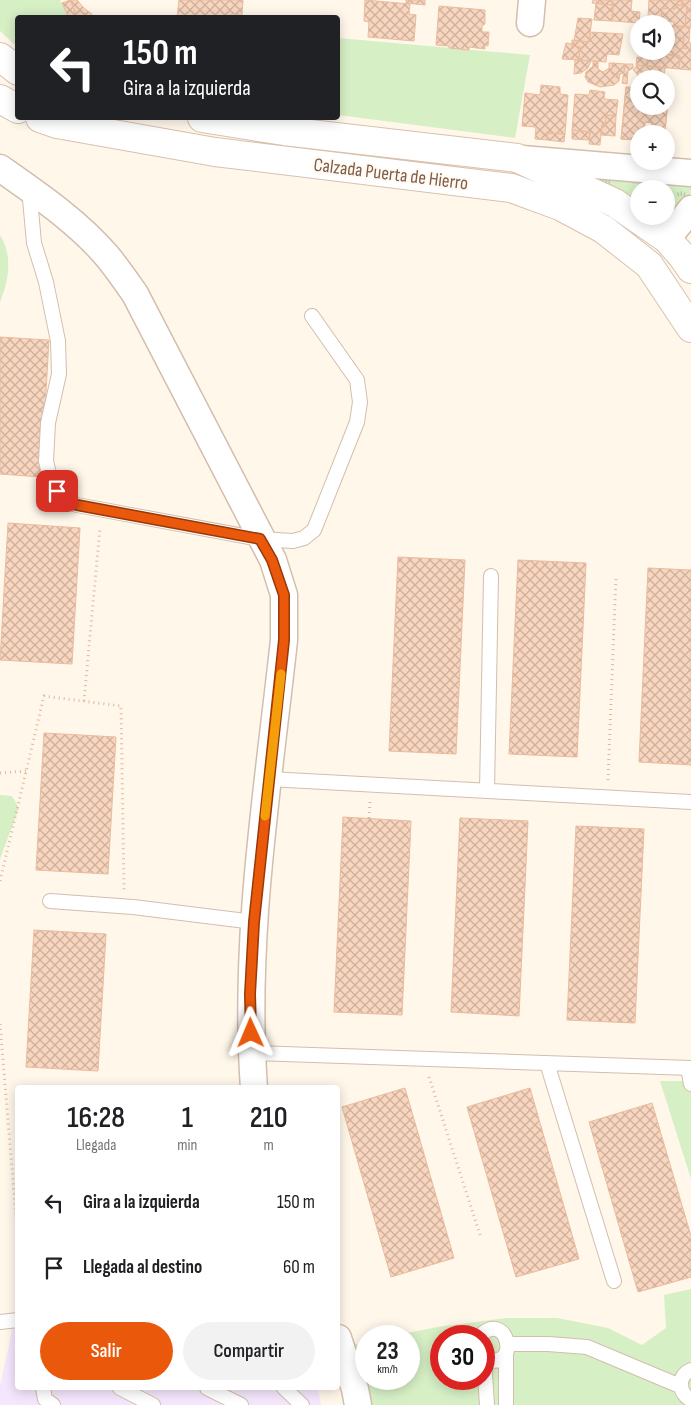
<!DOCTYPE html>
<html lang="es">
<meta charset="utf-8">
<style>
:root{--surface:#fff;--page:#f2f2f2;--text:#202124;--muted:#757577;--accent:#ea580c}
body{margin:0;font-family:"Sofia Sans Condensed",sans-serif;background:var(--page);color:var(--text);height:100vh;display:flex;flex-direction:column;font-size:19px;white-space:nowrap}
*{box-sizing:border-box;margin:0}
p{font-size:16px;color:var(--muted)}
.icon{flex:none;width:28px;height:28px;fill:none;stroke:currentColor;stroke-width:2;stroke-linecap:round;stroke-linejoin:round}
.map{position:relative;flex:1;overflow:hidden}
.side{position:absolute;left:15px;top:1085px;width:325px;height:305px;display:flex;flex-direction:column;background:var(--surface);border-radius:5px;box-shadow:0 2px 12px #0003}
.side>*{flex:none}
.banner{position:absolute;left:15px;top:15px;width:325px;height:105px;border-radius:5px;box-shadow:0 2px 12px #0003;background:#202124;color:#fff;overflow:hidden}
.fabs{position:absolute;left:630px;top:15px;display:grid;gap:10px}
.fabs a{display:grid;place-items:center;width:45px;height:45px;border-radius:50%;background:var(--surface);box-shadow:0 2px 12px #0003;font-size:25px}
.speed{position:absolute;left:355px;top:1325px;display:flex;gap:10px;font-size:25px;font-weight:700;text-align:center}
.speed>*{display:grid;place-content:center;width:65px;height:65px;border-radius:50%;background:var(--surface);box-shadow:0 2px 12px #0003;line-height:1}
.speed small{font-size:12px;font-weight:400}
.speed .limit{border:8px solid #d22;background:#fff;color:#111}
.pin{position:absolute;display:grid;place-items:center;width:42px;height:42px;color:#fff;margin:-21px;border-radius:10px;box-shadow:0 2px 8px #0006}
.me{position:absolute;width:55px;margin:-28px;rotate:359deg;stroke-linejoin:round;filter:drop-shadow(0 0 4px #0008)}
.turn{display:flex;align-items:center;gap:18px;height:105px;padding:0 25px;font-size:22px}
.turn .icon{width:65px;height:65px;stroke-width:2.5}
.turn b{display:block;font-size:35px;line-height:42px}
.eta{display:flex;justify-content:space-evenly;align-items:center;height:85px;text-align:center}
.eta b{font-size:30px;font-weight:600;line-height:35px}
.action{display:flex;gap:10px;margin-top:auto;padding:10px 25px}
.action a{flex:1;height:58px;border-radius:30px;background:var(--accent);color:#fff;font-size:20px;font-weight:600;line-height:58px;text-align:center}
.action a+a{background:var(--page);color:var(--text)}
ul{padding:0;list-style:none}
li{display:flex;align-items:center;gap:15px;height:65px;padding:0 25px}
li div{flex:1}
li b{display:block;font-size:19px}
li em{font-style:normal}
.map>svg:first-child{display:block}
.education{fill:#f4e6fc}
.grass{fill:url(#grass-tufts)}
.park{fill:#d6efc5;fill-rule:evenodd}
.building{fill:url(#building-cross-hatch);stroke:#ecbb9c}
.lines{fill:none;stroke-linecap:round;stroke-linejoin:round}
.lane-casing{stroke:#d3bead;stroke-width:16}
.street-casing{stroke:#d3bead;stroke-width:29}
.secondary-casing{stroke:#d9c1ac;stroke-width:30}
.path{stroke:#deb8a0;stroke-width:3;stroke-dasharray:1 4;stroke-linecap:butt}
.lane{stroke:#fff;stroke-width:14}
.street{stroke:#fff;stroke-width:26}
.secondary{stroke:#fff;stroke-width:28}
.route-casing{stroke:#983908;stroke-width:12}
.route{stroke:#ea580c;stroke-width:9}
.slow{stroke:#f59e0b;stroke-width:9}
.labels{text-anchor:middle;stroke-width:4;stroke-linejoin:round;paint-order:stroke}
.street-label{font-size:19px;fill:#7e5c48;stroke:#fffaf2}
</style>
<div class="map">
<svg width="691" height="1405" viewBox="0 0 691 1405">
<defs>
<pattern id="grass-tufts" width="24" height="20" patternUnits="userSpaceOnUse" patternTransform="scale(1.25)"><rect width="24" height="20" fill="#d6efc5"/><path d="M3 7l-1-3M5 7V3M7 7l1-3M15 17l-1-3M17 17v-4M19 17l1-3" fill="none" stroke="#b3c5a2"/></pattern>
<pattern id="building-cross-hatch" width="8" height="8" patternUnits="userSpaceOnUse" patternTransform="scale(1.25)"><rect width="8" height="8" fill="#f7d5be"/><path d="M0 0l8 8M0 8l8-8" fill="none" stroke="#cdb09c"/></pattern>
</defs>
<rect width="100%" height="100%" fill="#fff7ea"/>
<path class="education" d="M13,1326h4l1,62h300l3,17h-321v-19z"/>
<path class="grass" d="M599,179l92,3v11l-11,11 -8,18 -10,-6h4v-27h-27v13z"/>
<path class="park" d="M0,0h60l8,15 32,2 -82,1 -1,29 -17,-16z
M338,38l192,17 -15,83 -177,-23z
M0,235c13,21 9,45 0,67z
M0,795l12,1 7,12 -19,51z
M660,1081h31v98z
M691,1289v116h-332l-16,-58 23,-5v37h43v-43h-16l44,-9 69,-9h51l51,10 34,17 24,-17 -2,-33zM441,1336h43v43h-43z"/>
<path class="building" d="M70,0l8,18h-9l-7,-15z
M70,0h7l8,9 7,5 -1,4h-13z
M179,0h64l-1,15 -11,-1v4h-54z
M365,0l45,4 -1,10 7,1 -2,26 -46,-4 1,-15 -5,-1z
M406,0h19v5l-19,-2z
M593,0h39l-1,11 9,1 -1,11 -27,-2 1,-16 -21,-2z
M649,0h33v5h-6l-1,4 -13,-1 -1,11 -13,-2z
M682,0h9v9h-4v-3l-5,-1z
M596,3l17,2 -1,16 -18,-1z
M676,5l11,1 -2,21 -12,-1 1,-4 -13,-1 1,-13 13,1z
M439,6l46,4v13l-1,2h-2v7h7l-1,14 -3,-1v4l-16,-2v3l-20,-2v-2l-13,-1z
M687,9h4v18h-6z
M578,18l14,1 -3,23 -15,-1z
M666,25l24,2 -1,15h1l1,7 -8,-1 1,-10 -18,-2z
M590,32l33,2 -4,21 -12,-1 -1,8 -27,-2 1,-13 -8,-1v-6l17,2z
M666,36l18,2 -1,10 8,1v21l-12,-1 1,-13 -16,-2v-3h2z
M566,43l6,1v2l8,1 -1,13 -17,-1z
M648,51h16v3l16,2 -1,13 -32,-3z
M637,57l11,1 -1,8 -11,-1z
M575,60h4l12,1 -3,7 -7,5 -7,1z
M593,61l5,1v7l5,3 6,-4v-5h4l-2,9 3,4 6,-2 -1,7 -5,4 -14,2 -12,-5 -3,-5 1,-5 7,-6z
M613,63l12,1 -1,9 -10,3 -3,-4z
M625,64h8v4l-5,3 -1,13 -5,-1z
M637,65l28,3 -1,11h-26l-1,-5 -4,-4z
M541,85l19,2v7l8,1 -3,39 -18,-1v7l-12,-1 1,-12 -14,-1 3,-33 15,2z
M626,87l13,1v18h27v-15h3l-4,40 -13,-1v-7l-7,-1 -1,12h-5v6l-18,-1z
M626,87l13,1v18h27v-15h3l-4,40 -13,-1v-7l-7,-1 -1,12h-5v6l-18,-1z
M590,90l15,2 -1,7 14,1 -2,16 -10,-1 -1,10h-3l-2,20 -11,-1 1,-12 -18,-2 3,-36 14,1z
M606,115l10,1 -1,20 -14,-1 1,-10h3z
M572,130l18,2 -1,8 -17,-1z
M547,133l18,1 -1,8 -17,-2z
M0,337l49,3 -8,137 -41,-3z
M8,523l72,5 -8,136 -72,-4z
M398,557l67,3 -9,194 -67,-3z
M518,560l68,3 -9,194 -68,-3z
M648,568l43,2v195l-52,-3z
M44,733l72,4 -8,137 -72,-4z
M343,817l68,4 -9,194 -68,-3z
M460,818l68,3 -9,195 -68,-4z
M576,826l68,3 -9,194 -68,-3z
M34,930l72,4 -8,137 -72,-4z
M405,1088l49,170 -63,19 -49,-170z
M530,1088l49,171 -63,18 -49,-170z
M652,1103l39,133v41l-53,15 -49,-170z"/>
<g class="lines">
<g class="lane-casing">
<path id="lane" d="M29,188l5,55 12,39 12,59 1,33 -11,49 -2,38 5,21 11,17 15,6 183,34 33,2 11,-3 10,-8 43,-108 3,-20 -3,-22 -45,-64
M269,779l422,23
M487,791l4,-215
M50,901l83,6 121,15
M251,1053l440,15
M547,1063l67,218
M688,1068l3,16
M0,1322l18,-2
M480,1336c27,-28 43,36 4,23
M509,1344h39l39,3 93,39
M484,1360l3,45
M691,1370c-14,6 -13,23 0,30
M43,1388l2,11 8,6
M120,1388l33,17
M207,1388l34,17
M284,1388l18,17
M506,1405v-52"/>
</g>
<g class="street-casing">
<path id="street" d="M530,23l2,-23
M522,159l169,14
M0,168c37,26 77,53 107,88 10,12 19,25 28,38l138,266 11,35v45c-16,148 -41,298 -30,448
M667,239l24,-30
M338,1338l17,51 3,16"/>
</g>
<g class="secondary-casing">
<path id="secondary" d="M0,57l18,14
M0,99l18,10
M40,118l17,6 158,28 296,36 49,18 43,23 46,36 42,63
M202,118l82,13 233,27 98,45 52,36 15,17 9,13"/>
</g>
<path class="path" d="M84,701l16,-173
M0,773l26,-2
M608,780l8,-204
M369,818l1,-16
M0,881l44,-185 77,10 3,184
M0,1024l18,217
M429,1077l52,161"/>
<use href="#lane" class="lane"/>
<use href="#street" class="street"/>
<use href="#secondary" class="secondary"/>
</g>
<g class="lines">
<g class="route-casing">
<path id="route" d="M57,491l5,9 15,5 183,34 12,21 12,35v45l-30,282 -4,72 1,39"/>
</g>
<use href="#route" class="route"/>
<path class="slow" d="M265,816l16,-142"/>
</g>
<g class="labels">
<g class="street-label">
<text transform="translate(391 173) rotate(7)" y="7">Calzada Puerta de Hierro</text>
</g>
</g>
</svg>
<div class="fabs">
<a><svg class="icon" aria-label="sound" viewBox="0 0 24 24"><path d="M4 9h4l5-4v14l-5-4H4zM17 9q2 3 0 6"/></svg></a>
<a><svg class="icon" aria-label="search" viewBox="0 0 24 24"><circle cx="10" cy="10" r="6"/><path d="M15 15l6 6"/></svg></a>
<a>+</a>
<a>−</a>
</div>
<div class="speed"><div>23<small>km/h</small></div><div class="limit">30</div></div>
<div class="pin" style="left:57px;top:491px;background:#d93025"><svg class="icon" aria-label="arrive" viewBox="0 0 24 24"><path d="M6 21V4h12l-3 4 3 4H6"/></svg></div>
<svg class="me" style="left:251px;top:1033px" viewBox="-20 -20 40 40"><path d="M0-17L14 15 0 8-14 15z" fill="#ea580c" stroke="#fff" stroke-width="4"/></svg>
<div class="banner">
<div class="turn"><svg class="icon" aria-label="left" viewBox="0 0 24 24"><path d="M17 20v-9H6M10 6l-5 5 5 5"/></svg><div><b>150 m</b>Gira a la izquierda</div></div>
</div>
<section class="side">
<div class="eta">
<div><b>16:28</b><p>Llegada</p></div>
<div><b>1</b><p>min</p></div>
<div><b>210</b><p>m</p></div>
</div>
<ul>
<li><svg class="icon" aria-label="left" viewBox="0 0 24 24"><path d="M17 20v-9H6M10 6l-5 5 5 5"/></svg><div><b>Gira a la izquierda</b></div><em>150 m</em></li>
<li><svg class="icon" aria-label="arrive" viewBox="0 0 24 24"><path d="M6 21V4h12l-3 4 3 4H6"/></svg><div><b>Llegada al destino</b></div><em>60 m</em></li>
</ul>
<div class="action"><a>Salir</a><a>Compartir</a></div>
</section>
</div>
